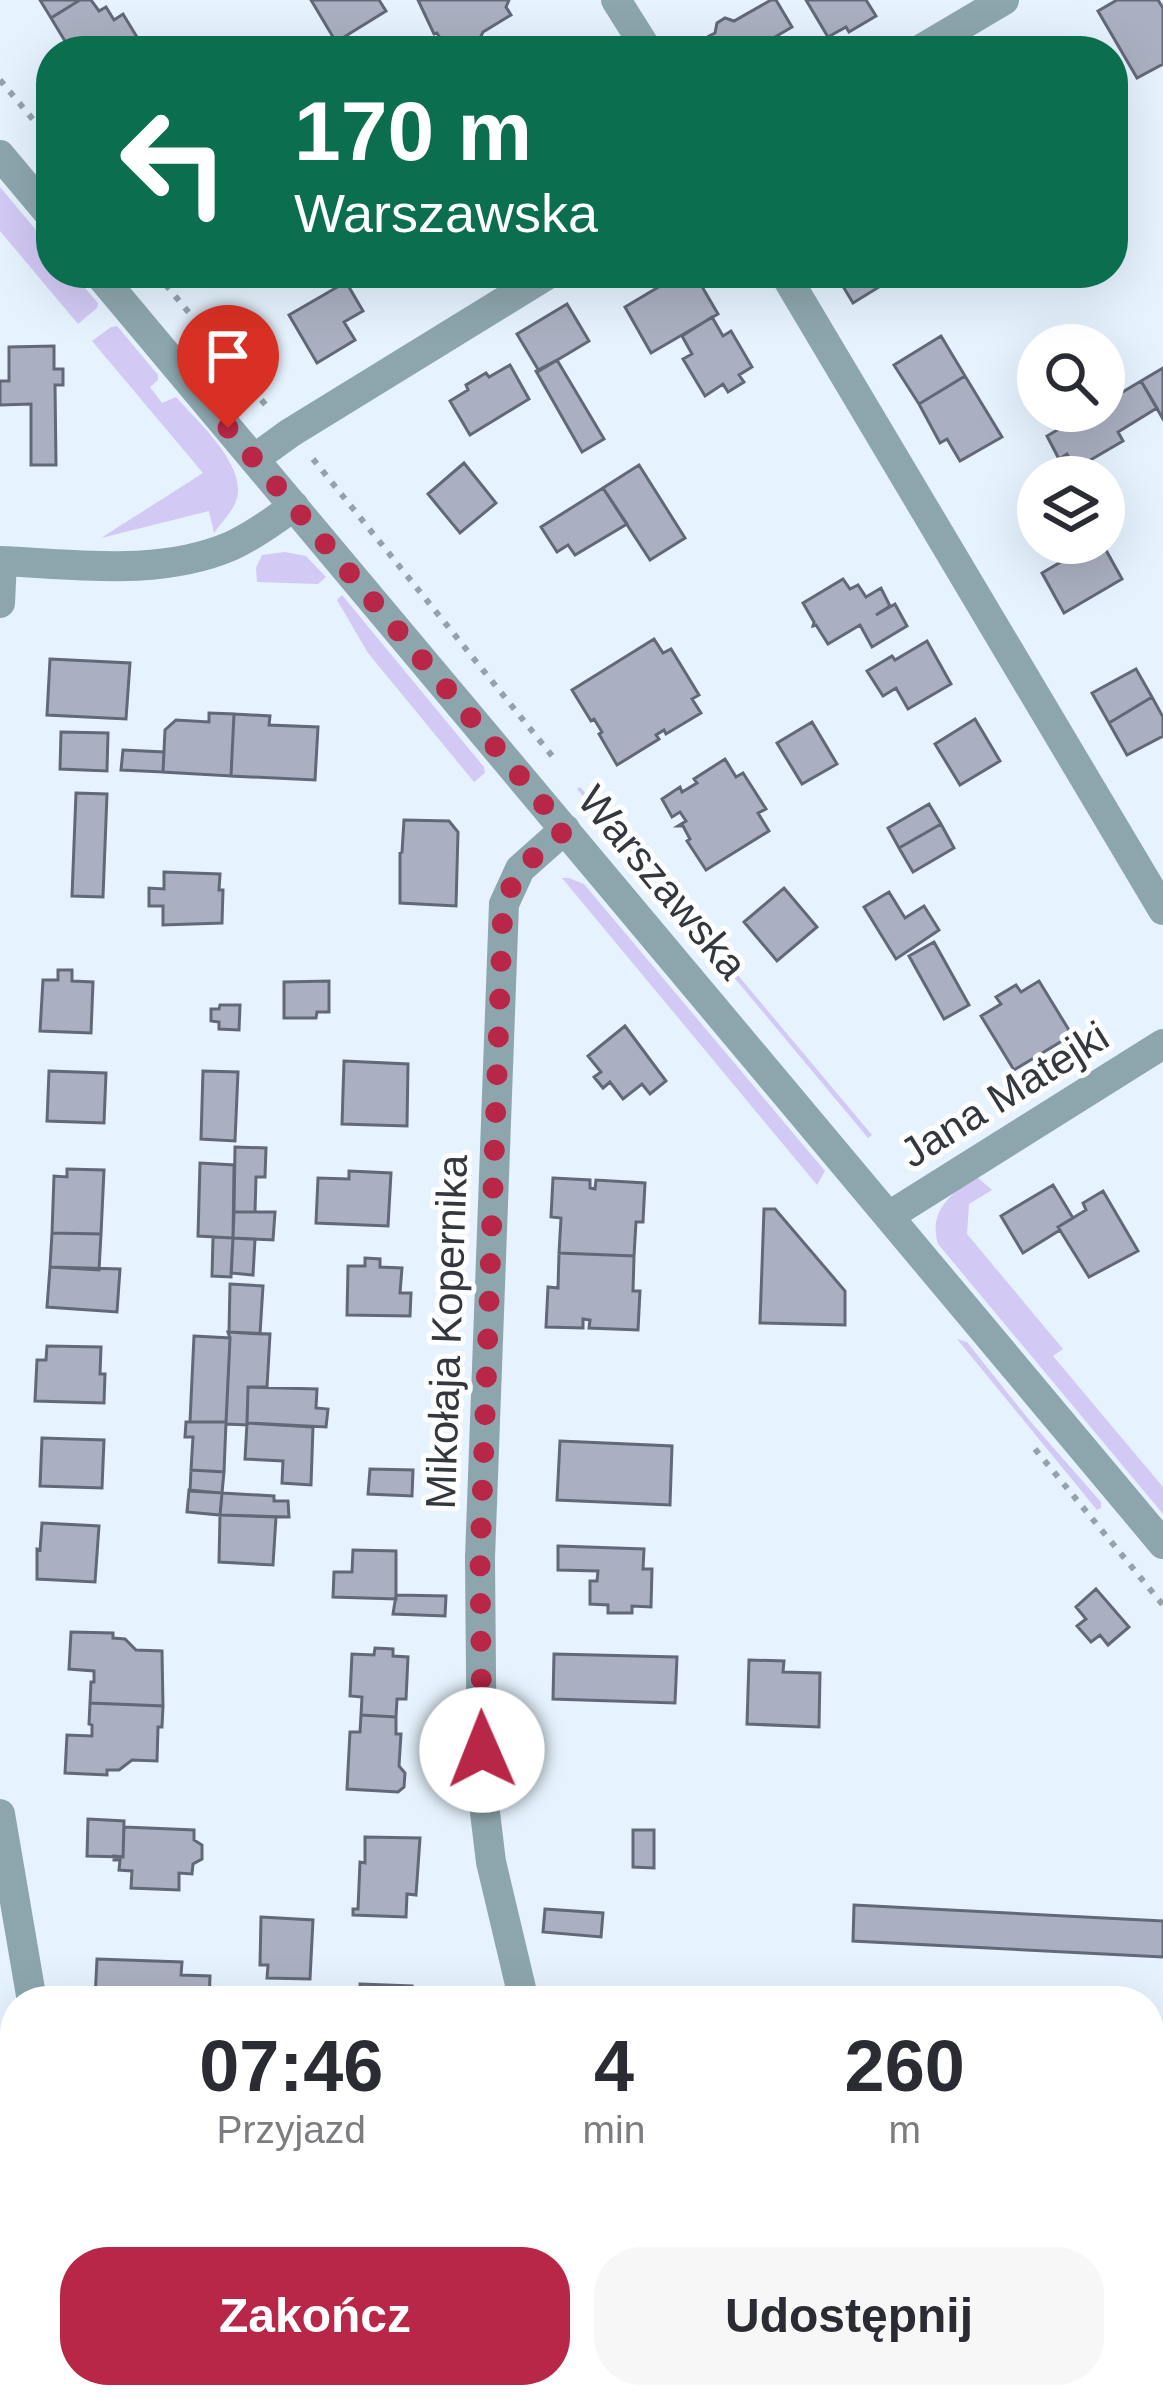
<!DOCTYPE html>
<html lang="pl">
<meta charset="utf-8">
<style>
:root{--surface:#fff;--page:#f7f7f7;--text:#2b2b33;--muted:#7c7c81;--accent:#b82747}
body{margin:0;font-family:Helvetica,sans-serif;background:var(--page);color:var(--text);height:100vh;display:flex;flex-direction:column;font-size:45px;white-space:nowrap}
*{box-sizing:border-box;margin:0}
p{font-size:39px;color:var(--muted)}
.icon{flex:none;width:66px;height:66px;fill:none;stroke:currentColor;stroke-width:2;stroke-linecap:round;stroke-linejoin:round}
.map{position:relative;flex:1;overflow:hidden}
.details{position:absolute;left:0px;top:1986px;width:1164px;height:423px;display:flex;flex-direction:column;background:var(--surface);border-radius:48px 48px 0 0;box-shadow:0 12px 48px #0002}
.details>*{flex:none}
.guide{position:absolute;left:36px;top:36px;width:1092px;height:252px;border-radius:48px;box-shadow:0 12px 48px #0002;background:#0b6e4f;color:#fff;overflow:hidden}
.buttons{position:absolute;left:1017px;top:324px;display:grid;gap:24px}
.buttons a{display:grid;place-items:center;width:108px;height:108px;border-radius:50%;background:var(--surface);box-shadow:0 12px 48px #0002;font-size:60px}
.pin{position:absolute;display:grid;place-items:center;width:102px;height:102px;color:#fff;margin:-123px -51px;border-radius:50% 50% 50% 0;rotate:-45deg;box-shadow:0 0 12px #0007}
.pin .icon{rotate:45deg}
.me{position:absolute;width:132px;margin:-66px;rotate:359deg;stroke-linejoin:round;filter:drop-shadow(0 0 9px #0008)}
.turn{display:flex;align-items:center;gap:42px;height:252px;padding:0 60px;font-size:54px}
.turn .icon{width:156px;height:156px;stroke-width:2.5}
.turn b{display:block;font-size:84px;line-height:102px}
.eta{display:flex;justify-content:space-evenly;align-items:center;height:204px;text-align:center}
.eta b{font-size:72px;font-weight:700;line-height:84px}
.primary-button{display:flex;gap:24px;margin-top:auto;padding:24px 60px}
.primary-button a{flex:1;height:138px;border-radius:48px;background:var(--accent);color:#fff;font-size:48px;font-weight:700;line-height:138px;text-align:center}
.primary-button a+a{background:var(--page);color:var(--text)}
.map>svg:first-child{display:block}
.green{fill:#d2c9f4}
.building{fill:#aab0c1;stroke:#626877;stroke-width:3}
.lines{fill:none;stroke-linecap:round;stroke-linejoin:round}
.path{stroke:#97a1aa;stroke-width:6;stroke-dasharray:6 9;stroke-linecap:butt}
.minor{stroke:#8da6ad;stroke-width:30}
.tertiary{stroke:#8da6ad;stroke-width:30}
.route{stroke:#b82747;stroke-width:21;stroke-dasharray:0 37.8}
.labels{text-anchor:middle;stroke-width:10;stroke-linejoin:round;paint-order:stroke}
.street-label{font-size:42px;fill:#32383d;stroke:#fefefe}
</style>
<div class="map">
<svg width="1163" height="2408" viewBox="0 0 1163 2408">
<rect width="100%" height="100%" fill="#e6f3fe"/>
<path class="green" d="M0,187l51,61v25h21l26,30 -1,5 -19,16 -78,-93z
M117,326l41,49v5l-8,7 12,16 14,-6c21,24 73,70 60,104 -3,10 -15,22 -22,32l-5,-22 -108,27 102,-65 -111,-132 19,-14z
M285,552l21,4 20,21 -8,7 -61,-2 -1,-14 6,-13z
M342,595l142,172 1,6 -11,9 -106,-129 -31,-53z
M580,787l292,348 -4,3 -291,-349z
M562,878h7l15,6 241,287 -8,14z
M977,1177l15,13 -23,14 -2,30 96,115 -10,7 110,131v27l-225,-270c-10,-33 13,-51 39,-67z
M957,1339l10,3 63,79 71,81v6l-4,2z"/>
<path class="building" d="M40,0h40l-29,18z
M80,0h11l8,11 7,-4 8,13 9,-6 20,33 -7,4h-65l-20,-33z
M311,0h68l7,11 -50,31z
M418,0h91l-3,7 5,8 -28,17 -3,6 -32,13 -11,-18 -3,1z
M771,0h5l16,27 -17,10 8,14h-65l-9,-15 6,-3 2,-10 8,-5 9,3z
M806,0h60l10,16 -27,16 -3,-5 -18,10z
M1117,0h41l5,8v56l-26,14 -39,-67z
M682,273h12l24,41 -67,39 -26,-46z
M835,273h47l5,9 -34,21z
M346,282l17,29 -19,11 11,18 -38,23 -28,-48z
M567,304l22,37 -50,30 -22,-37z
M712,317l11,19 8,-5 21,36 -13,8 5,7 -16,10 -5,-8 -18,12 -22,-37 9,-5 -10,-18z
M941,336l24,40 -46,28 -25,-39z
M54,346v23h9v16h-8l1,80h-25v-61l-31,1v-24h9v-34z
M557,360l47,79 -22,13 -46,-81z
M510,365l19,34 -59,36 -20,-34 18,-11 -2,-5 20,-12 3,4z
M1163,368v51l-22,-38z
M965,376l37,61 -42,24 -13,-22 -7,4 -21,-39z
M1141,381l16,27 -39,24 5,9 -48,28 -8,-15 -8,5 -12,-23 43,-25h14v-8z
M464,463l32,40 -36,30 -32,-39z
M639,465l46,73 -35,22 -47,-72z
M603,488l24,36 -52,31 -7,-10 -11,7 -16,-25z
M1093,543h9l20,36 -58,34 -22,-40z
M843,579l7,10 8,-4 8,12 15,-9 9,18 -14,9 19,-11 12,22 -35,21 -12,-22 -32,19 -12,-19 -3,1 1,-4 -11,-19z
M654,639l9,14 8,-4 28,46 -7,4 9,14 -35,21 -2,-4 -8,5 3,4 -42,26 -18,-31 3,-2 -8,-13 -3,2 -19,-31z
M927,641l24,43 -43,25 -12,-21 -13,8 -16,-25 25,-15 3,4z
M50,659l80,4 -4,56 -79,-4z
M1136,669l16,28 -43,26 -17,-30z
M1152,697l11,20v19l-36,19 -18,-32z
M209,713l25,1 -3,62 -68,-4 2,-42 11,-10 33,2z
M234,714l36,2 -1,9 49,2 -3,53 -84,-4z
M975,719l25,42 -40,24 -25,-41z
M812,722l25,42 -35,20 -25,-41z
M61,732l47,1 -1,38 -47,-2z
M123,750l41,2 -1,20 -42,-2z
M725,759l11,18 7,-4 23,36 -8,4 11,18 -63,39 -19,-29 3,-2 -7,-13h-5l8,-5 -6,-9 -8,5 -10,-18 18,-12 2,5 15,-9 -3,-4z
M76,793l31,1 -4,103 -31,-1z
M929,804l12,20 -42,24 -11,-20z
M404,820l45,1 9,11 -2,74 -56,-3v-50l2,-1z
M941,824l13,24 -41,24 -14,-24z
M164,872l56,2 -1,16h4l-1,33 -59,2v-19h-14v-18l15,1z
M784,888l33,39 -40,34 -33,-39z
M889,892l16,26 19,-12 15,24 -43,29 -32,-52z
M934,942l35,63 -25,14 -35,-63z
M58,970h14v11l21,1 -2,51 -51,-2 3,-51h15z
M329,981v31h-12l-1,6h-32v-36z
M1039,981l33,54 -58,35 -33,-54 20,-12 -5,-7 20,-12 5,7z
M220,1005h20l-1,25 -20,-1v-7l-8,-1v-12h8z
M625,1026l41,55 -16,13 -8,-10 -19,15 -13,-17 -7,6 -9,-11 7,-5 -13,-16z
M344,1061l64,3 -1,62 -65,-2z
M49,1071l57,2 -2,50 -57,-2z
M203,1071l35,1 -3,69 -34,-2z
M235,1147l31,1 -1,29h-9l-1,35h-21z
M200,1163l34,2 -1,73 -35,-2z
M67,1169l37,1 -3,64 -49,-1 2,-57 13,1z
M349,1171l42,2 -3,53 -72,-3 2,-45 31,1z
M553,1178l37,2v8l5,1 1,-9 49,3 -2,39h-7l-2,34 -75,-3 2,-35 -10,-1z
M1053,1185l20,33 -15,9 2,3 -37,23 -22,-37z
M1103,1191l35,60 -49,26 -31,-50 28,-17 -3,-7z
M764,1209h11l70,82v34l-85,-2z
M234,1212h41l-2,28 -40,-2z
M52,1233l49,1 -2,36 -49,-3z
M213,1237l20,1 -2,39 -19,-1z
M233,1238l22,1 -2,36 -22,-2z
M559,1253l75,3 -1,35h7l-2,39 -49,-2 1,-8 -7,-1v9l-37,-1 2,-40 10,1z
M365,1258l15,1v8l22,1 -2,25h11l-1,23 -63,-1 1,-49h17z
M50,1267l70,2 -3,43 -70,-5z
M230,1284l33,2 -3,48 -31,-2z
M228,1332l42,2 -3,53h-19l-1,38 -21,-1 4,-86z
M194,1336l36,2 -4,84h-36z
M47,1346l54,1 -1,27h5l-1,29 -69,-2 2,-41h9z
M248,1387l69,2 -1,19 12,1 -2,18 -79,-4z
M186,1422h40l-2,50 -33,-2 2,-33h-8z
M247,1423l66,4 -2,58 -29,-2 1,-22 -38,-2z
M42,1438l62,2 -2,48 -62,-2z
M560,1441l112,5 -2,59 -113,-5z
M370,1469l43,1 -1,26 -44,-2z
M191,1470l33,2 -2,21 -32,-2z
M189,1490l33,3 -2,22 -33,-3z
M222,1493l52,3v5h14l1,16 -69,-2z
M220,1515l56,2 -3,48 -54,-3z
M42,1523l57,3 -4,56 -58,-3v-30l3,1z
M558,1546l86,3 -1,20h9l-1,38 -19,-1v7h-24v-8l-18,-1v-23h7l1,-10 -40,-1z
M353,1550l43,1v48l-63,-2 1,-25h18z
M1096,1589l33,38 -21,18 -8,-10 -9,7 -14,-16 9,-7 -10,-12z
M396,1595l50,1 -1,20 -52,-2z
M71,1632l42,1v5l12,1 11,11 26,1 1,55 -73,-3 1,-21h3v-11l-25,-2z
M375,1648l18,1v7l15,1 -2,42h-9l-1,18 -35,-2 1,-18 -12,-1 2,-42 22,1z
M554,1654l123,3 -2,46 -122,-4z
M749,1660l35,1 -1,11 37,1 -1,54 -72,-3z
M90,1703l73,3 -1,21h-4l-1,34 -25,-1 -13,10h-12v5l-42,-2 2,-38 25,1v-11l-3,-1z
M361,1715l35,2v17h5l-2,32 6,7 -1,14 -6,5 -51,-3 3,-57h10z
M88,1819l36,2 -1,36 -36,-1z
M124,1827l70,3v10l8,5v14l-9,5 -1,10 -13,-1v17l-48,-2 1,-17 -13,-1 1,-10h-6v-4l9,1z
M633,1830h21v38l-21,-1z
M365,1837l55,1 -4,57 -9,-1 -1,23 -53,-2v-6h5l2,-47 5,1z
M854,1905l309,16v36l-310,-16z
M545,1909l58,4 -2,24 -58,-5z
M261,1917l52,3 -3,59 -43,-1 1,-13h-8z
M97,1959l85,3 -1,13 29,1 -1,25 -114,-2z
M360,1984l52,2 -1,10h20v5h-71z
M1158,2368h5v40h-18v-14h4v-3h8z
M251,2394h56l-1,12 -56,-3z
M836,2394h32l-1,8 -31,-1z
M986,2394h60v14h-61z
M710,2402l67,4v2h-67z"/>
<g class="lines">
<path class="path" d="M0,80l51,61
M156,273l113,136
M313,459l244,303
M1035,1449l128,156"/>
<path class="minor" d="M616,0l32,51
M918,51l86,-51
M784,273l379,637
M254,459l36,-26 260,-160
M0,561c75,3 159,16 231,-15 22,-10 43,-25 63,-40
M0,603l2,-42
M889,1216l274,-172
M0,1814l32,187
M524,2001l-33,-139 -9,-74 -2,-230 24,-654 16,-35 45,-40
M580,2394l1,14
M67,2408l1,-14
M1093,2408v-14"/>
<path class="tertiary" d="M0,155l51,61
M98,273l1065,1271"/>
</g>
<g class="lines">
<path class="route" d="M228,428l337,402 -45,39 -17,35 -23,654 2,192"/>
</g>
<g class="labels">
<g class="street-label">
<text transform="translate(663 882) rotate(50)" y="15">Warszawska</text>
<text transform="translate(1004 1094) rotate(-32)" y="15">Jana Matejki</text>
<text transform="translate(446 1332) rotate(-88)" y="15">Mikołaja Kopernika</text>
</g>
</g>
</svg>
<div class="buttons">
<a><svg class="icon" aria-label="search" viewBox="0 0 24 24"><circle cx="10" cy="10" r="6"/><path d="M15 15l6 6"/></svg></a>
<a><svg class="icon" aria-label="layers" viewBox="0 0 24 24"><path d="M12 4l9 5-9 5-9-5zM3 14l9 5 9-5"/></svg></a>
</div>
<div class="pin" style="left:228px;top:428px;background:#d93025"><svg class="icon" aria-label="arrive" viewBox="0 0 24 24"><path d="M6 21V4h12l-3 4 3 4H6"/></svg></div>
<svg class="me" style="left:482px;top:1750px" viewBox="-20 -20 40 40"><circle r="19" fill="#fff"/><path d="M0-13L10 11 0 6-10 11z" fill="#b82747"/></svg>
<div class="guide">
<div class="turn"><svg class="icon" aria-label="left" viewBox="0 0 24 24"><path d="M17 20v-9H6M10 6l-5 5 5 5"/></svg><div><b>170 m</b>Warszawska</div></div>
</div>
<section class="details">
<div class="eta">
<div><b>07:46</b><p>Przyjazd</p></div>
<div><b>4</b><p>min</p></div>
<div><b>260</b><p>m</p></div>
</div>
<div class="primary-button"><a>Zakończ</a><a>Udostępnij</a></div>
</section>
</div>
